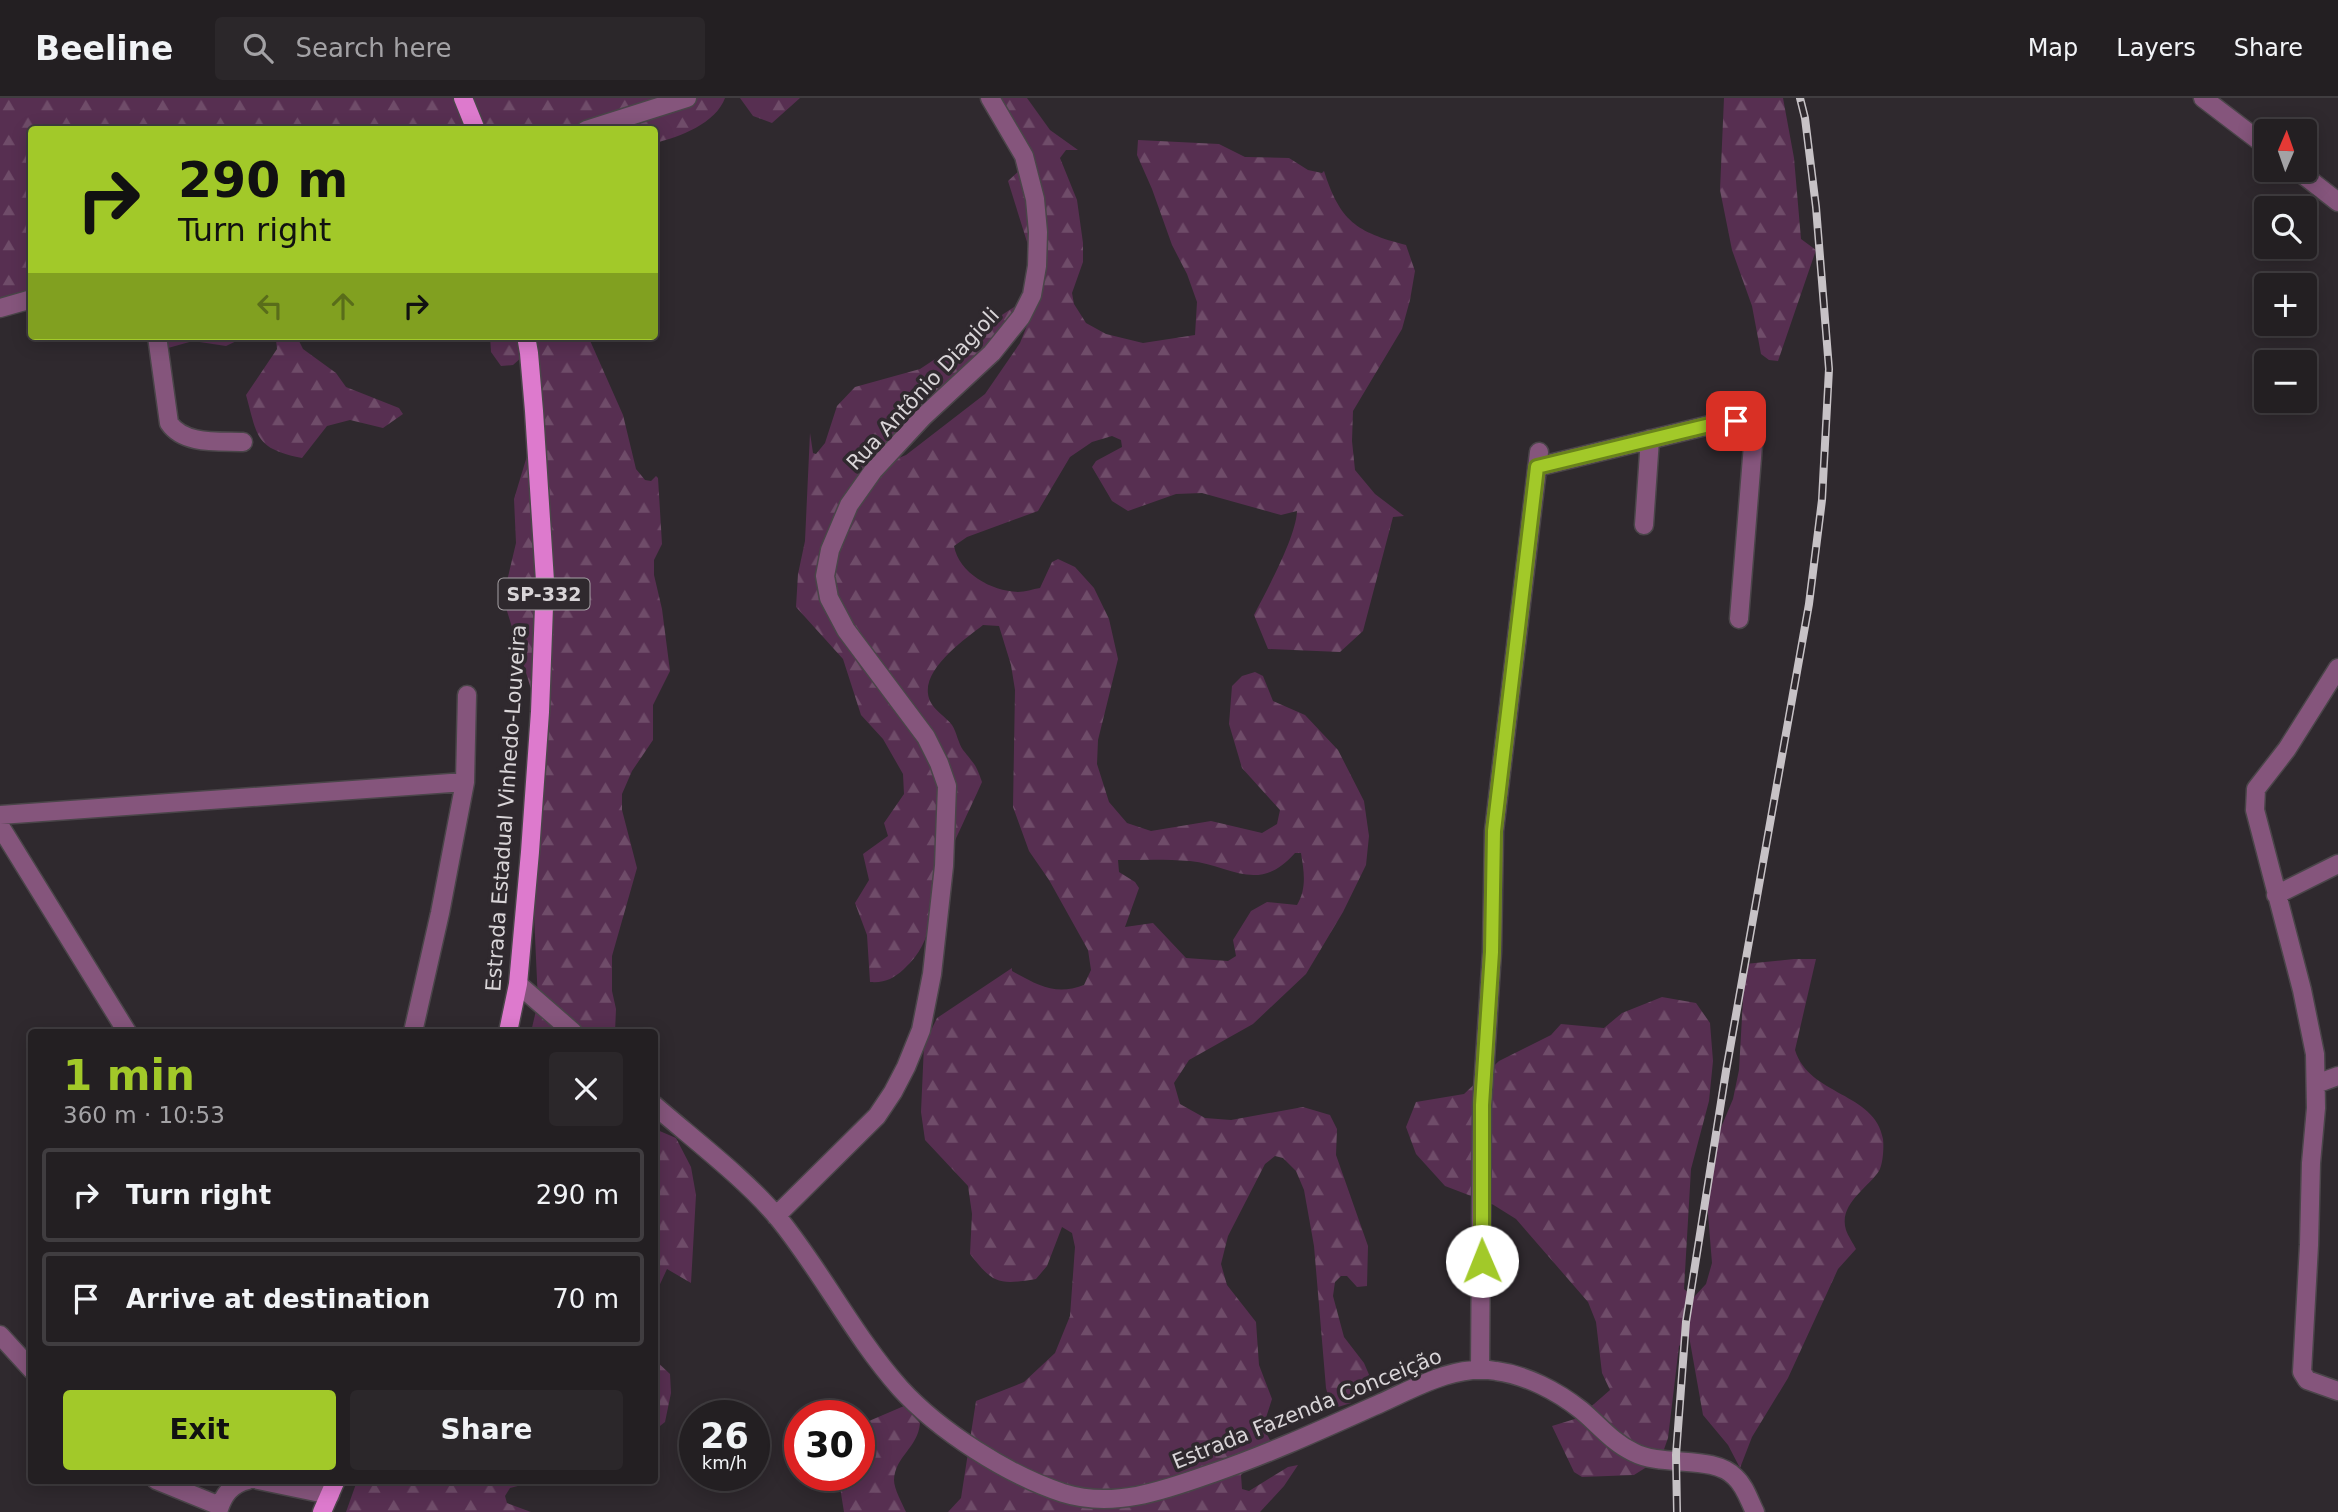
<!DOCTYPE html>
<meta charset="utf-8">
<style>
:root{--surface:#231f22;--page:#2b272a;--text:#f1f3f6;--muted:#a3a2a5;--line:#403d40;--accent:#a2c929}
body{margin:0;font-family:"DejaVu Sans",sans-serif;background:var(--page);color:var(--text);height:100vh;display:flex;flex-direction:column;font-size:26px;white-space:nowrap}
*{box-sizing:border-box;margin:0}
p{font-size:23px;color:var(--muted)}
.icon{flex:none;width:38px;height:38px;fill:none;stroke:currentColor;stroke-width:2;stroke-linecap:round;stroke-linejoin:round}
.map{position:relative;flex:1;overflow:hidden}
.side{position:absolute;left:28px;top:931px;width:630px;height:455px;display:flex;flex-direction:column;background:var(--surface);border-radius:7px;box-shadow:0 4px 18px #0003,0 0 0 2px var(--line)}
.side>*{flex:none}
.hud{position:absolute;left:28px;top:28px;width:630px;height:214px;border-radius:7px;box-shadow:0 4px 18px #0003,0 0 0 2px var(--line);background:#a2c929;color:#111;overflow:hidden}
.needle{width:46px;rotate:2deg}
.buttons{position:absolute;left:2254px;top:21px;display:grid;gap:14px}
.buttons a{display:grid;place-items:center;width:63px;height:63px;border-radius:7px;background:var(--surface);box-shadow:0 4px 18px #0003,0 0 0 2px var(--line);font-size:35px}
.speed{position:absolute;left:679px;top:1302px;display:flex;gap:14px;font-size:35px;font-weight:700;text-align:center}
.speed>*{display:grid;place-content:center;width:91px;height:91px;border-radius:50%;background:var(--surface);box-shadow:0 4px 18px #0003,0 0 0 2px var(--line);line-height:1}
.speed small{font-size:18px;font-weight:400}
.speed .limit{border:10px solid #d22;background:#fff;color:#111}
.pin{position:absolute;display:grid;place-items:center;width:60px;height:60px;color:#fff;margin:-30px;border-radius:14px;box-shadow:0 4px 10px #0006}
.me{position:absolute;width:77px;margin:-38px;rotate:359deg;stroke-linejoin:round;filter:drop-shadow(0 0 5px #0008)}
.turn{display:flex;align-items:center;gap:24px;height:147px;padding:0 35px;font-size:32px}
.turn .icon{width:91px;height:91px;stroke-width:2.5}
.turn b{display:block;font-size:49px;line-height:60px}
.lanes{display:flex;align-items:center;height:66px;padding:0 35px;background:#0003;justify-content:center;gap:35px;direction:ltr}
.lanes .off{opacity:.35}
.round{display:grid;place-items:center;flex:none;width:74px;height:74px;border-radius:7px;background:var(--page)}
.overview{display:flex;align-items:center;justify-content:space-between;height:119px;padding:0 35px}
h1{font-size:42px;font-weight:800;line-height:52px;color:var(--accent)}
.primary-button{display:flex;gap:14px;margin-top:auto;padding:14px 35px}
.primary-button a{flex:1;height:80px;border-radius:7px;background:var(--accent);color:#111;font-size:28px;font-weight:800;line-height:80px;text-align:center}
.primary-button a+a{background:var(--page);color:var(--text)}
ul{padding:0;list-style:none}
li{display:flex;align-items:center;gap:21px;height:94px;margin:0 14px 10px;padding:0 21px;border:4px solid var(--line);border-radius:7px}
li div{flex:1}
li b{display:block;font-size:26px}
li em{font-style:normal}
header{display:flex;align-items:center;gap:42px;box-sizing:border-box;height:98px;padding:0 35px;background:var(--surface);border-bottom:2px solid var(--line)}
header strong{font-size:33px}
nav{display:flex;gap:38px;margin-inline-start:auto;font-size:24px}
.search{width:490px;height:63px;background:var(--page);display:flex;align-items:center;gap:18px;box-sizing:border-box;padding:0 24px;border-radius:7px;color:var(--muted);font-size:26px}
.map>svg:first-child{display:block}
.forest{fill:url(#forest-firs);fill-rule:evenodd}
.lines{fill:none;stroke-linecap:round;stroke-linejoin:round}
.minor-casing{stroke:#4a4549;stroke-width:21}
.major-casing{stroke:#4a4549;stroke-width:21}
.minor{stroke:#85557c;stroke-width:18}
.major{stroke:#dd7acd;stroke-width:18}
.rail-casing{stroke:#c7c2c6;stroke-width:8}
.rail{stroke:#2f292e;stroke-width:5;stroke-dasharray:16;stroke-linecap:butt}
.route-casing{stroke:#69831b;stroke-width:18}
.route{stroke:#a2c929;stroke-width:12}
.labels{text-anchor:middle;stroke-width:7;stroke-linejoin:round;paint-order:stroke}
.shield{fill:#2f292e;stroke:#a6a1a5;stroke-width:2}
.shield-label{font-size:19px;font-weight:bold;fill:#d9d5d8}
.street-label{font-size:21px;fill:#d9d5d8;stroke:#2f292e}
</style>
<header>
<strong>Beeline</strong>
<div class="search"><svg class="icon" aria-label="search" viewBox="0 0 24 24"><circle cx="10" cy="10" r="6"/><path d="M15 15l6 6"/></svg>Search here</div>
<nav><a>Map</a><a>Layers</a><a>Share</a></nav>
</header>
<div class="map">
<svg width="2338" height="1414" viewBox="0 0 2338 1414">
<defs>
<pattern id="forest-firs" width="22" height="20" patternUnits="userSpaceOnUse" patternTransform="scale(1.75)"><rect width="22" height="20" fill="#572f51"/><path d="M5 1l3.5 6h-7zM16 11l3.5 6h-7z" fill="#6f4c69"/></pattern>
</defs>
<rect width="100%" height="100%" fill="#2f292e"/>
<path class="forest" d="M0,0h725c-9,25 -45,39 -70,45l-1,-13h-622l-1,169 -31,15z
M740,0h60l-28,25 -19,-7z
M997,0h30l23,32 28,20h-12l-6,8 17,42 6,43v19l-11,31 2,11 12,19 20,11 37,9 52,-8 2,-33 -10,-28 -15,-29 -20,-56 -15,-34 1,-15 81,4 26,13 44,1 19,12 14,3 2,-2c16,50 32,61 82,74l9,26 -5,29 -8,29 -49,82 -1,30 3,29 20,24 29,22 -11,1 -30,114 -23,21 -72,-3 -14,-34c13,-25 42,-78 43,-104l-16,4 -79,-22 -26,1 -48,17 -16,-10 -20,-34 4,-6 26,-14 -1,-7 -9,-4 -20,6 -22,15 -32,54 -71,26 -13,9c5,27 37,45 64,46 7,0 15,-3 22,-4l12,-26 6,-3 17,8 19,21 15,31 9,40 -20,81 -1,24 12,38 18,21 24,8 60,-10 51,12 15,-9 3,-14 -38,-42 -13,-44 3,-38 10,-10 13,-4 8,4 10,25 32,14 33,35 26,51 5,35 -3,29 -23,47 -37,62 -53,50 -64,36 -15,23 6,21 25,14 26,2 72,-13 27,8 7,14 -1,26 32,91 -1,40 -10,1 -10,-11h-6l-6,6 -2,14 11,41 20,26 9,21 -23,6 1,13 -13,4 -8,-4 -4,-15 -12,-142 -10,-56 -8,-19 -13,-13 -8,-2 -10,8 -37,72 -7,28 6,21 29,37 3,43 13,34 -9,28 7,13 -29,35 1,14 7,2 39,-24 10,-2 -14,21 -24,26h-312l13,-14 15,-97 48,-19 31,-29 15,-37 5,-69 -3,-14 -10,-6 -15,39 -11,13c-37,6 -43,5 -66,-25l2,-40 -4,-28 -43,-46 -4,-28 3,-67 13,-27 75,-50v3c26,14 43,25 72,14l7,-15 -3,-20 -39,-70 -20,-29 -16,-44 2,-117 -4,-25 -12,-39 -16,-1c-19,15 -66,47 -53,76 4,9 16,16 22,24 5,8 6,18 11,25 11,14 13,14 19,32 -13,29 -28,59 -40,89 -14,37 -5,68 -38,98 -11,10 -19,14 -34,13l-3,-47 -12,-32 14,-23 -6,-26 25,-18 -4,-13 20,-29 -1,-20 -20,-35 -22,-24 -18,-56 -47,-52 2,-33 7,-33 5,-108 3,20 3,1 9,-11 12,-37 18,-19 65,-18 94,-62 -1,13 -129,144 22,-9 79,-61 35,-51 16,-40 1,-29 -29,-93 15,-14c0,-35 -5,-42 -26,-69zM1295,755h6c3,19 6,35 -4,52l-30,-3 -16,9 -18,29 3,16 -8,5 -42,-3 -33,-35 -28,4 14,-39 -4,-6 -16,-10 -1,-12c24,0 48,-1 72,1 41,4 68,34 105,-8z
M1724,0h59l11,60 7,81 15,11 -38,111 -9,-1 -8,-6 -9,-48 -20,-56 -12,-60z
M155,238h92l-21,10 -33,-5 -25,7 -10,-2z
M490,238h98l35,79 13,54 9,11 6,1 5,-5 2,2 4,66 -8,16v15l8,34 8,62 -17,34v35l-21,31 -10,23v16l15,58 -25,88v35l4,18 -1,23h-84l7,-30 -7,-154 4,-146 -32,-104 13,-55 -2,-44 13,-43 12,-24 -17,-75 -9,8 -12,1 -10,-14z
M276,242l23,1 4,8 33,24 10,14 53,21 4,6 -20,14 -33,-8 -23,6 -25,32c-47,-10 -44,-20 -56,-63l31,-46z
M1794,861h22l-21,91c14,46 80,42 88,89 1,8 0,25 -4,32 -11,17 -41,33 -33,59 2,6 7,13 10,19l-18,20 -50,109 -36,59 -12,31 -12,-23 -25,-30 -14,-79 -10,10 -11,92 -7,20 -27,17 -52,2 -8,-5 -22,-46 26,-8 32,-28 -8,-17 -6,-51 -8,-20 -72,-83 -24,-15 -47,-18 -29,-32 -10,-27 10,-25 48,-8 35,-33 52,-26 10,-11 43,4 18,-15 40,-16 34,6 14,20 3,38 -4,40 -18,68 -7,120 10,8 12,-13 6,-21 -5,-61 3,-40 7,-25 16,-38 6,-29 6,-106z
M655,1031l21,9 15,29 5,28 -5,88 -24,-14 -12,26z
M654,1261l16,15 1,19 -6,29 -10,8z
M904,1308l16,17c-2,25 -25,33 -26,57 0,9 8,23 12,32h-62l-6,-37h21v-47l3,-4z
M357,1383v-1l180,1 -27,7 -5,8 2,7 24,9h-185z"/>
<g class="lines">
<g class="minor-casing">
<path id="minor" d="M2203,0l63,48
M586,32l101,-32
M2297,72l41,32
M0,210l32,-9
M157,238l12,87c15,22 49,18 74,19
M1537,369l185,-45c20,-2 27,2 31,23l-14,174
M1644,427l6,-86
M2338,570l-51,81 -31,40 -1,21 47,180 13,64 1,54 -5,55 -2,82 -7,127 5,8 31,11
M0,717l465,-33
M0,728l127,206
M2276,797l62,-31
M518,886l55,48
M413,934l27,-119 25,-131 2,-87
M2316,986l22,-8
M654,1007c39,34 92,74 125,114 43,53 75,117 121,169 39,43 108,87 163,105 51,16 102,-3 150,-20 58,-20 112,-45 168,-70 35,-16 75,-39 115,-32 30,4 61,20 85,39 17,14 31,32 52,42 30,16 80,2 102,25 10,9 14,23 20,35
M776,1118l101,-100 16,-24 13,-25 15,-37 11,-56 12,-108 3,-80 -8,-23 -13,-26 -80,-107 -17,-32 -4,-22 5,-26 19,-45 24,-34 50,-54 69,-64 29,-36 11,-22 5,-29 1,-34 -3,-33 -11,-43 -34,-58
M0,1237l32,35
M1480,1272l2,-265 10,-153 2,-121 45,-379
M156,1382l64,26
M258,1382l72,15
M218,1414c5,-17 13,-28 30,-32"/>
</g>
<g class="major-casing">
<path id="major" d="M463,0l13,32
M508,934l10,-48 12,-132 10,-140 5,-131 -11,-170 -5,-58 -3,-17
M322,1414l14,-32"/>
</g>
<use href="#minor" class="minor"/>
<use href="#major" class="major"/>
<g class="rail-casing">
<path id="rail" d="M1677,1414l-1,-57 10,-133 40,-251 83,-467 13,-104 7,-131 -13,-162 -11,-89 -5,-20"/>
</g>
<use href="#rail" class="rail"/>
</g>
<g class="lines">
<g class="route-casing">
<path id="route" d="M1482,1163v-156l10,-153 2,-121 43,-364 185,-45 14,-1"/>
</g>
<use href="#route" class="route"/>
</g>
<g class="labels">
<rect class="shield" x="498.5" y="480.5" width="91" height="31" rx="5"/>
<g class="shield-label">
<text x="544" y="503">SP-332</text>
</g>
<g class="street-label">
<text transform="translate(923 291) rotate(-47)" y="7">Rua Antônio Diagioli</text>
<text transform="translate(506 710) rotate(-86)" y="7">Estrada Estadual Vinhedo-Louveira</text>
<text transform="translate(1307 1311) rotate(-22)" y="7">Estrada Fazenda Conceição</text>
</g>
</g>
</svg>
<div class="buttons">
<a><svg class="needle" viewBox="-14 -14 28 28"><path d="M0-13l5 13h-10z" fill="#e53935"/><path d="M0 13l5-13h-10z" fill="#a3a2a5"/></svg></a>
<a><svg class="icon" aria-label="search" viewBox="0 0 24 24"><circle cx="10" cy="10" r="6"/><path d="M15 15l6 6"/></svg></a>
<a>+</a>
<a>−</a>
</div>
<div class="speed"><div>26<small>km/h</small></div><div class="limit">30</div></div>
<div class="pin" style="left:1736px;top:323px;background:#d93025"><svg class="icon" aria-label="arrive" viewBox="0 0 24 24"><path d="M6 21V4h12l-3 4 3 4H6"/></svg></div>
<svg class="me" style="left:1482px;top:1163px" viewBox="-20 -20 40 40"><circle r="19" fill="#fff"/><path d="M0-13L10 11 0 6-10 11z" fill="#a2c929"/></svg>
<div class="hud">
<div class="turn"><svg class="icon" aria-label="right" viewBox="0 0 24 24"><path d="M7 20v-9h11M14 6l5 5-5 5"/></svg><div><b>290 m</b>Turn right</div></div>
<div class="lanes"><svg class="icon off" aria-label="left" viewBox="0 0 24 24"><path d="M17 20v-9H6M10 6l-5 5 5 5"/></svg><svg class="icon off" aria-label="ahead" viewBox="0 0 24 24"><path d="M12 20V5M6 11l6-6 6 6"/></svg><svg class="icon" aria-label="right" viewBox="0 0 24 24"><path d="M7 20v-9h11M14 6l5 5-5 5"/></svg></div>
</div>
<section class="side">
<div class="overview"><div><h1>1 min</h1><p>360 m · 10:53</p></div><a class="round"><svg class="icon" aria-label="close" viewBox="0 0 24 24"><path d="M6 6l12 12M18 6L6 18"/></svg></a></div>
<ul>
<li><svg class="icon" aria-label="right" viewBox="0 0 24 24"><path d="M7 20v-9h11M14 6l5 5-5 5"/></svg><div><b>Turn right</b></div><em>290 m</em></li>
<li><svg class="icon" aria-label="arrive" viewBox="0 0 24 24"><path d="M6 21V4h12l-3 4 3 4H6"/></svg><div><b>Arrive at destination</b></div><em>70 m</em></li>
</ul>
<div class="primary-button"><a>Exit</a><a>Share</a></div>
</section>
</div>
